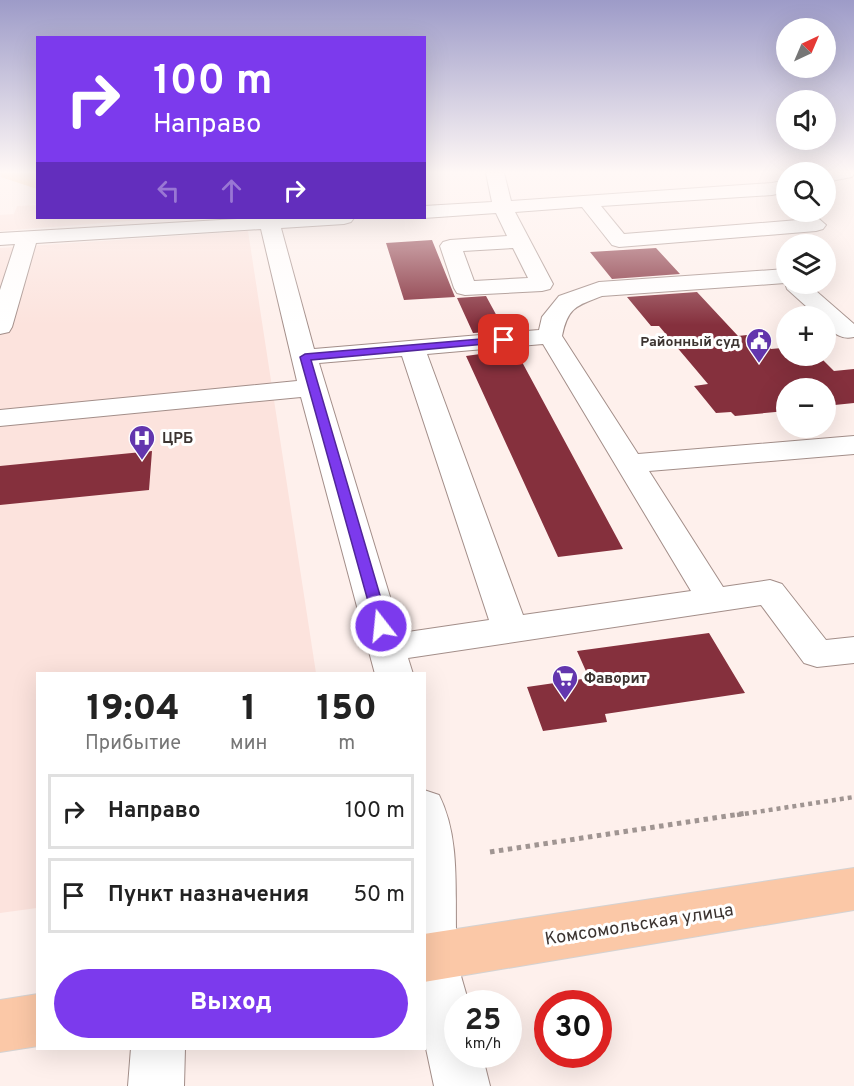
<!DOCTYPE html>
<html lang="ru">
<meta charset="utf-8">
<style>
:root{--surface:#fff;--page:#f6f6f6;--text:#222;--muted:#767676;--line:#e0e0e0;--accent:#7c3aed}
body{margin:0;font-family:Overpass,sans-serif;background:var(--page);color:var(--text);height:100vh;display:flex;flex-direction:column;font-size:22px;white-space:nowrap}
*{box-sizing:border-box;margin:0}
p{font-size:20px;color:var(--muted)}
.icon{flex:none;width:33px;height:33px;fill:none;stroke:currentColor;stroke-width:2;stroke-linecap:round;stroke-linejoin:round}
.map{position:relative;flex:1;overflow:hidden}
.details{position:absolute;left:36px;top:672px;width:390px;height:378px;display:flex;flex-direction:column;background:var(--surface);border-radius:0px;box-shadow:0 6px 24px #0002}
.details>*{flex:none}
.hud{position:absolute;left:36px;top:36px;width:390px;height:183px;border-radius:0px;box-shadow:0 6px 24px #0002;background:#7c3aed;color:#fff;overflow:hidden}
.needle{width:39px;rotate:44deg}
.buttons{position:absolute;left:776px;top:18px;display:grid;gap:12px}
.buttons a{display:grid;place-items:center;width:60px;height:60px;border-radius:50%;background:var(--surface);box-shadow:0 6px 24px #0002;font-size:30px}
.speed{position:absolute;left:444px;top:990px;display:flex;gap:12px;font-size:30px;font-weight:700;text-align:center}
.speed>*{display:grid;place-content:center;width:78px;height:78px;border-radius:50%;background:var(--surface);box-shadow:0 6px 24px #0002;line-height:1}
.speed small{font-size:15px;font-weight:400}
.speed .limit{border:9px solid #d22;background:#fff;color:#111}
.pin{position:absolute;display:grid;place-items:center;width:51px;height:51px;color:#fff;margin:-26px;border-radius:12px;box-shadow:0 3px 9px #0006}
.me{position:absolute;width:66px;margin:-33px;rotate:344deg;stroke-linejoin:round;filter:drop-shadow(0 0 4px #0008)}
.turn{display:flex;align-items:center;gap:21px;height:126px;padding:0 18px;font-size:27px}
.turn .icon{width:78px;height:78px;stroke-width:2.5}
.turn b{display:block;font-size:42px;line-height:51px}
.lanes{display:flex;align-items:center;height:57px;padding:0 18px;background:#0003;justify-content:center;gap:30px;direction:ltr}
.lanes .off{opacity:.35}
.eta{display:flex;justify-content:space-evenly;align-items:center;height:102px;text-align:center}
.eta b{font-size:36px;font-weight:800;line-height:42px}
.primary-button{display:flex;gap:12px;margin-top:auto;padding:12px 18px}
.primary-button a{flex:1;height:69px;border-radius:36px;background:var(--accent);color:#fff;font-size:24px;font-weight:800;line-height:69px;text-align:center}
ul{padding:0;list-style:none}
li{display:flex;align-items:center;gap:18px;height:75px;margin:0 12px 9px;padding:0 6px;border:3px solid var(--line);border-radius:0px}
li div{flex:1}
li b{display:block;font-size:22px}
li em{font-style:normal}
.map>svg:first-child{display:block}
.built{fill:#fce3dd}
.green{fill:#fcd19a}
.building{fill:#85303d}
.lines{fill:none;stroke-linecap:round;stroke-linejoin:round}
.minor-casing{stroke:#a38e89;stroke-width:2}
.major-casing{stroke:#d4d2d2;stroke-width:2}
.path-far1{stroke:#a09592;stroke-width:4.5;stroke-dasharray:4 4;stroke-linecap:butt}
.path{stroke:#a09592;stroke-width:5;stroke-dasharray:4.5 4.5;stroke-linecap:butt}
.minor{fill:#fff;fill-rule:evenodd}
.major{fill:#fbc8a7;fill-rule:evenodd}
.route{fill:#7c3aed;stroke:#51269a;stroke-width:1.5}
.labels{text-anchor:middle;stroke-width:6;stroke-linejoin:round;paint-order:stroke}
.far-poi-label{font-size:14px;font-weight:bold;fill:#3c3431;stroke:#fff;text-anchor:end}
.poi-label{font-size:15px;font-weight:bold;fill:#3c3431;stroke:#fff;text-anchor:start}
.near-street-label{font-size:18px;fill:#3c3431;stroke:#fff}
</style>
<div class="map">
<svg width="854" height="1086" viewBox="0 0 854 1086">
<rect width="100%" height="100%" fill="#fef0ec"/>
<path class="built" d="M37,205l1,13h130l-168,13v-16l14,-1 3,-8z
M248,231l68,442 -278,1 -1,234 -37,5v-665z"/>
<path class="green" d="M0,173h37v16l-36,-12z"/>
<path class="building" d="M432,240l23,57 -51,3 -18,-57z
M656,248l24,26 -68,5 -22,-27z
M697,292l41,44 18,-2 15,15 11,-1 4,8 6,3 27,-3 15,15 20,-2v34l-29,3v-18h-39v23l-51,5 -4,-4 -15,1 -22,-27 14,-2 -49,-58h-8l-24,-29z
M486,296l19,35 -32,2 -16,-35z
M515,349l108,200 -65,8 -92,-201z
M152,451l-3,39 -149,15v-39z
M709,633l36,60 -140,21 2,8 -64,9 -16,-44 62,-9 -12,-27z"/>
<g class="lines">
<g class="minor-casing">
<path id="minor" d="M486,173h18l7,28 261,-18 14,-3v12l-14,3 -171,11 23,28 174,-14 -8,-8h21l15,13 -3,4 -7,2 -197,16 -7,-2 -30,-38 -67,5 38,72 -3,5 -8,2 -77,4 -8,-2 -3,-5 -14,-42 3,-4 7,-2 57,-4 -11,-23 -72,5h-1h1v-12l68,-4zM513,248l15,30 -54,3 -11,-30z
M825,173h29l-2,4 -27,5z
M254,218h100l-3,4 -7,2 -63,4 33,121 225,-19 3,-13 17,-21 40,-14 187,-13v15h22l46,40v13c-14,3 -20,-4 -29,-13v-8h-8l-30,-27 -2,-6 -183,13c-26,10 -34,11 -40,40l76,118 216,-18v18l-205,17 74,116 47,-7 12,4 44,56 28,-3v26l-37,4 -13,-4 -43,-58 -353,53 5,16h-38l-74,-277 -301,29v-16l297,-29 -36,-152 -225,14 -24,84 -3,5 -9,2v-44l15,-46 -15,1v-12zM543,344l148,247 -168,24 -96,-261zM402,356l87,264 -88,13 -82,-270z
M424,790l15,5c24,48 14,107 18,159 1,16 8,34 12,50h-11v50h24l8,32h-56l-10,-47z
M131,1048h54l-1,38h-56z"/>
</g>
<g class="major-casing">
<path id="major" d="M854,868v42l-430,72v-48z
M38,994v52l-38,6v-52z"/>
</g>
<path class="path-far1" d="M737,815l117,-18"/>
<path class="path" d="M490,852l257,-39"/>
<use href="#minor" class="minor"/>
<use href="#major" class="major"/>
</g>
<linearGradient id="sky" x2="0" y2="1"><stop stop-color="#9d9bc8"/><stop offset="0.53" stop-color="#fff8f6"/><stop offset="1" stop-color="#fff8f6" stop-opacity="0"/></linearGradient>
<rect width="854" height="325" fill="url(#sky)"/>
<path class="route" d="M504,337l3,1v4l-196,18 78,266 -2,4h-11l-76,-273 5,-3z"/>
<defs>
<g id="civic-pin" transform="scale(1.35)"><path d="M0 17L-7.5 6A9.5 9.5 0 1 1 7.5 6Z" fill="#6336ae" stroke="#fff"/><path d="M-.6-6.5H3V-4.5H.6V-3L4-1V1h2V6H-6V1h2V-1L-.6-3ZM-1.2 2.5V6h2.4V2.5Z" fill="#fff"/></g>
<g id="hospital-pin" transform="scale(1.35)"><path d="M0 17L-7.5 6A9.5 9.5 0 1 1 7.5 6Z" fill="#6336ae" stroke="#fff"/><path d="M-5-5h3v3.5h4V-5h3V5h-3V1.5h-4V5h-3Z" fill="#fff"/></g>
<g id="supermarket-pin" transform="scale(1.35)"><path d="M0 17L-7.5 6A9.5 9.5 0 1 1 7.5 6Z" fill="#6336ae" stroke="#fff"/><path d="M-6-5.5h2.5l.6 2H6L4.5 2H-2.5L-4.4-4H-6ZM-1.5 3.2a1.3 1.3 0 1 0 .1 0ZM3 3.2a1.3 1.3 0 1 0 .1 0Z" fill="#fff"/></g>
</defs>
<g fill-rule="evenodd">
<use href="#civic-pin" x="759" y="341"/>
<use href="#hospital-pin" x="142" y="438"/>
<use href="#supermarket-pin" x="565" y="678"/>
</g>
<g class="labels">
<g class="far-poi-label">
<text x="740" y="346">Районный суд</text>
</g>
<g class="poi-label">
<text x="162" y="443">ЦРБ</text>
<text x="584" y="683">Фаворит</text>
</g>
<g class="near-street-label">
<text transform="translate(639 924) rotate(-9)" y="6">Комсомольская улица</text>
</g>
</g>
</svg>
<div class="buttons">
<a><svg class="needle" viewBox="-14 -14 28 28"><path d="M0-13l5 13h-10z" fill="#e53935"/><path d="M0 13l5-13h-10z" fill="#767676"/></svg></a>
<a><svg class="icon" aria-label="sound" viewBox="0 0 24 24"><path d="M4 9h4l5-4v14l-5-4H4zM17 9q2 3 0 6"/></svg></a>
<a><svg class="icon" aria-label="search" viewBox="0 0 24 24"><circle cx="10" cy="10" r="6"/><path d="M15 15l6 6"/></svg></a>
<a><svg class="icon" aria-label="layers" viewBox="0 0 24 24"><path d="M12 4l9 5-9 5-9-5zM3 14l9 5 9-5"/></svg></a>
<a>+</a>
<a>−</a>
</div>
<div class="speed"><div>25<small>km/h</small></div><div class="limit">30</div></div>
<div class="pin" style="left:504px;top:340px;background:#d93025"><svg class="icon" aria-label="arrive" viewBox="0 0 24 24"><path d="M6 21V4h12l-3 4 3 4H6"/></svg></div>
<svg class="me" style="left:381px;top:626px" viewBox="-20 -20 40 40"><circle r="17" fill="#7c3aed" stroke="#fff" stroke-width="3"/><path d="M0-11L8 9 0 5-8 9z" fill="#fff"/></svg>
<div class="hud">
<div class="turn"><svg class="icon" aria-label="right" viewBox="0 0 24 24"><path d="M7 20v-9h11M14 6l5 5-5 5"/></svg><div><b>100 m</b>Направо</div></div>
<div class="lanes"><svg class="icon off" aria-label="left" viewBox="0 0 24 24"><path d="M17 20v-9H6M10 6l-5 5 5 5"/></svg><svg class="icon off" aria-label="ahead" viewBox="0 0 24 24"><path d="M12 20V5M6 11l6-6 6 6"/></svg><svg class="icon" aria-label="right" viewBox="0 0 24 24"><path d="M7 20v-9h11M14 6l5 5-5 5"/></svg></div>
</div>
<section class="details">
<div class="eta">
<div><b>19:04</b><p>Прибытие</p></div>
<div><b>1</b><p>мин</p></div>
<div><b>150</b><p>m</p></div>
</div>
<ul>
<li><svg class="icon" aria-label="right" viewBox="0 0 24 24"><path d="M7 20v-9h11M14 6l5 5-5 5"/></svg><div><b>Направо</b></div><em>100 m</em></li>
<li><svg class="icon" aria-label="arrive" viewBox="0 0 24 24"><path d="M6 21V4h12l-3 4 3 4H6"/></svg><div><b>Пункт назначения</b></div><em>50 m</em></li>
</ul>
<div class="primary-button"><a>Выход</a></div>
</section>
</div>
